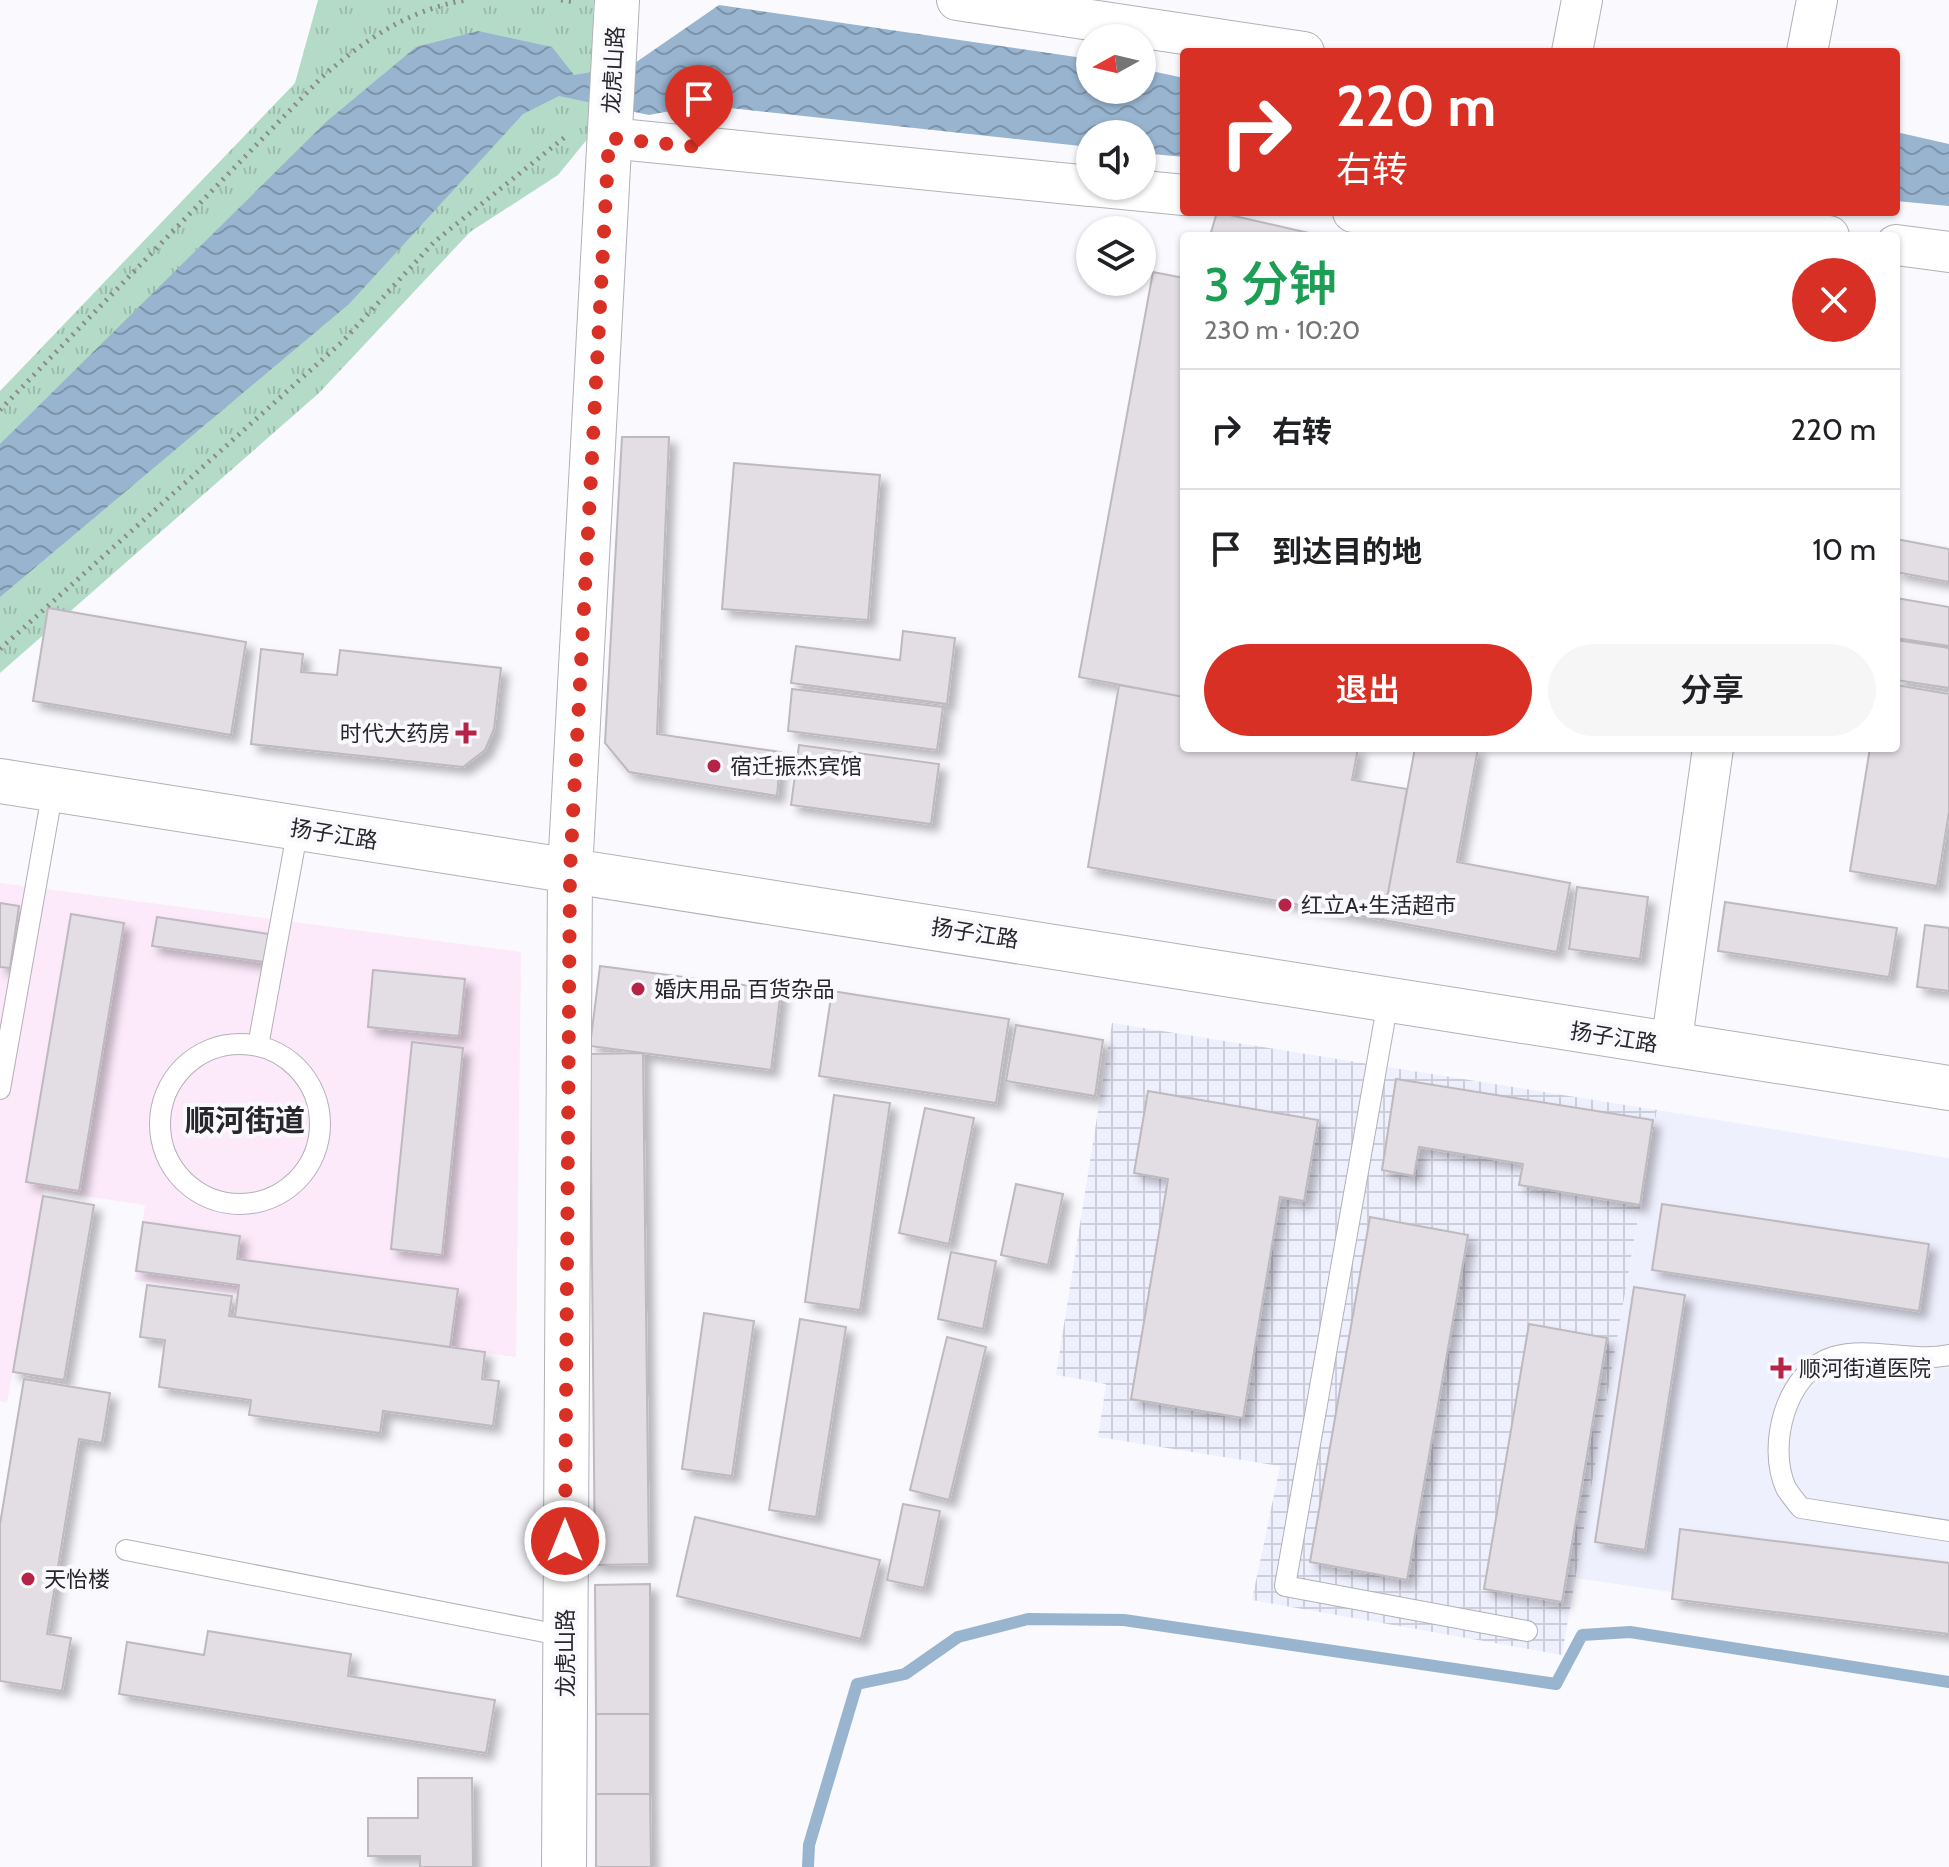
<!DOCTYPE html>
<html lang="zh">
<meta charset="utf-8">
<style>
:root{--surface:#fff;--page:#f6f6f6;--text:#202124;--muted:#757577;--line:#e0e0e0;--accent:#d93025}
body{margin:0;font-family:Cabin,"Noto Sans SC",sans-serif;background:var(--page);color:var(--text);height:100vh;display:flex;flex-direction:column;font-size:30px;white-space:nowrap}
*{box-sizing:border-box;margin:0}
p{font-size:26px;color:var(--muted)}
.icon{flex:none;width:44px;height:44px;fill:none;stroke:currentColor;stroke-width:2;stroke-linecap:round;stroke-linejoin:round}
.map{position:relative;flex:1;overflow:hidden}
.panel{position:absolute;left:1180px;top:232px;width:720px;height:520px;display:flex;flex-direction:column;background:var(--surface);border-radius:8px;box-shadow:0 2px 6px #0004}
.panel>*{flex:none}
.banner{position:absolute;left:1180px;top:48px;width:720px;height:168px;border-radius:8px;box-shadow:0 2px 6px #0004;background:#d93025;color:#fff;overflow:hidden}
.needle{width:52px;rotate:262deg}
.controls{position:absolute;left:1076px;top:24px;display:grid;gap:16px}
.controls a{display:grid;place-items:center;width:80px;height:80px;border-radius:50%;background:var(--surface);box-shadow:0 2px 6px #0004;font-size:40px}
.pin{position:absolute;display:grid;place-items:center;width:68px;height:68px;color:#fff;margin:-82px -34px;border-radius:50% 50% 50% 0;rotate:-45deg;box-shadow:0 0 8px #0007}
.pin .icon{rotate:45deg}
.me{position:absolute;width:88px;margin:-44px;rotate:0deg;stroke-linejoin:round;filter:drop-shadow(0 0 6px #0008)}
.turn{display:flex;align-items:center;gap:28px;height:168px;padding:0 24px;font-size:36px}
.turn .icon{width:104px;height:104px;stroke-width:2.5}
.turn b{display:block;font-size:56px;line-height:68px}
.round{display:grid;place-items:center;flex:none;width:84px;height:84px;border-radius:42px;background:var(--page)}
.headline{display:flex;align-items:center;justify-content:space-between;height:136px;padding:0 24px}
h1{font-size:48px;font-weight:600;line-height:60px;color:#1e9e55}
.button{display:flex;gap:16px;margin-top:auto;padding:16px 24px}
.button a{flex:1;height:92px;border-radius:48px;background:var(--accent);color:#fff;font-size:32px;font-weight:600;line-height:92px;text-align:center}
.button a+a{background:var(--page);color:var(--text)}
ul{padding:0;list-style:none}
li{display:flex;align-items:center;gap:24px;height:120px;padding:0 24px;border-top:2px solid var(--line)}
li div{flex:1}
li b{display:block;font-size:30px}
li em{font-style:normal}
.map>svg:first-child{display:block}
.commercial{fill:#fce9fa}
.industrial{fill:url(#industrial-grid)}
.built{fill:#eff0fe}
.park{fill:url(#park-tufts)}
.water{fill:url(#water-waves)}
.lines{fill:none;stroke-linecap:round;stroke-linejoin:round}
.stream{stroke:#98b4cf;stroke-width:12}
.building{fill:#e3dee3;stroke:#beb9be;stroke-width:2;filter:url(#shadow)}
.service-casing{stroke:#b1b1b7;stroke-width:22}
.minor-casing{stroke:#b1b1b7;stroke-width:42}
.tertiary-casing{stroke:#b1b1b7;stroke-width:46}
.path{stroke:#8a8a8d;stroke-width:5;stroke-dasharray:2 6;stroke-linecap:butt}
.service{stroke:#fff;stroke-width:20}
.minor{stroke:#fff;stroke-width:40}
.tertiary{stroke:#fff;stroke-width:44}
.route{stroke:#d93025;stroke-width:14;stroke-dasharray:0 25.2}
.poi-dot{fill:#b52347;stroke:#f9f9fe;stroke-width:3}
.labels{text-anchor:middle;stroke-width:8;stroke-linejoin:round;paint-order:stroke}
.street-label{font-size:22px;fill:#28282a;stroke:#f9f9fe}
.poi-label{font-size:22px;fill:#28282a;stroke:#f9f9fe;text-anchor:start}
.district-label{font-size:30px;font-weight:bold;fill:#28282a;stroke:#f9f9fe}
</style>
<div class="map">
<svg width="1949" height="1867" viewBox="0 0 1949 1867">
<defs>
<pattern id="industrial-grid" width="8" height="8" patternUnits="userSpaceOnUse" patternTransform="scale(2)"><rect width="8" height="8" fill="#eff0fe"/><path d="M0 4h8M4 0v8" fill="none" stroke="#cdceda"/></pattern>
<pattern id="park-tufts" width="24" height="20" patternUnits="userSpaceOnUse" patternTransform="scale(2)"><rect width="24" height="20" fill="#b4dbc8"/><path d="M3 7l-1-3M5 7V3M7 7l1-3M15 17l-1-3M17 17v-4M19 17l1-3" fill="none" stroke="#9bbcac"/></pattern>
<pattern id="water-waves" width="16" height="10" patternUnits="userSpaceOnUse" patternTransform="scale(2)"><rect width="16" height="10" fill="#98b4cf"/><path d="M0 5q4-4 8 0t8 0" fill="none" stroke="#7c92a8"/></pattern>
<filter id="shadow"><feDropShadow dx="7" dy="7" stdDeviation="4" flood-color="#0004"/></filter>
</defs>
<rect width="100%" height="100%" fill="#f9f9fe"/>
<path class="commercial" d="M0,883l521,69 -5,405 -281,-40 2,-23 -102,-14 10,-75 -101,-15 -37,213 -7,-2z"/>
<path class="industrial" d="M1112,1023l545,87 -95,545 -310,-55 28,-134 -182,-29 8,-53 -50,-9z"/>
<path class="built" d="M1657,1110l292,48v475l-373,-55z"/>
<path class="park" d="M318,0h276l-5,137 -31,38 -88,57 -151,161 -319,280v-282l295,-308z"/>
<path class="water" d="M719,5l371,54v31h52v-21l42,9v79l-42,-4v-19h-52v13l-388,-42 -53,10 -90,-19 -36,18 -174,190 -349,293v-153l326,-322 90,-75 62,-16 74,16 22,28 58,-10z
M1896,132l53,12v62l-53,-5z"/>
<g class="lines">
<path class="stream" d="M808,1867l1,-22 48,-161 48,-10 53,-37 70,-18 96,1 432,64 26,-49 48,-3 319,50"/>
</g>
<path class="building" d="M1217,212l105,24h-112z
M1153,272l31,6v419l-105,-20z
M622,437h47l-12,297 124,18 -4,44 -148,-24 -24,-29z
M734,463l146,12 -12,145 -146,-11z
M1896,539l53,10v33l-53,-10z
M1896,598l53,9v39l-53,-8z
M48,608l198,34 -15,93 -198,-34z
M903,631l52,7 -8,66 -156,-21 5,-37 104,14z
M1896,640l53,8v40l-53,-8z
M261,649l42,5 -2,18 36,3 3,-25 161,18 -7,61 -9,21 -22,17 -212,-23z
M1119,685l65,12v51h174l-6,32 55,9 -24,131 -295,-53z
M1896,685l53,9v118l-12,74 -87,-15 20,-123h26z
M792,689l151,18 -6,43 -149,-19z
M799,745l140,19 -8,60 -140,-19z
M1415,748h63l-21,114 113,21 -13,69 -174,-32z
M1577,887l71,10 -8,62 -71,-10z
M1725,902l172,26 -8,49 -171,-26z
M0,903l19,3 -9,62 -10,-1z
M71,914l53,9 -45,268 -53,-9z
M157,917l112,17 -5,28 -112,-16z
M1925,925l24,3v63l-32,-4z
M600,966l181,24 -10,80 -181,-24z
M373,970l92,9 -6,57 -91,-9z
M832,991l177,28 -13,84 -177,-27z
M1016,1025l87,15 -8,56 -89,-15z
M412,1042l51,6 -21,207 -51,-6z
M643,1053l6,511 -54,1 -5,-511z
M1396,1079l257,41 -13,85 -121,-20 4,-21 -104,-17 -5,29 -32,-6z
M1148,1091l170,29 -14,81 -24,-4 -37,221 -112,-19 37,-220 -34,-6z
M834,1095l56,8 -30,207 -55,-8z
M925,1108l49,10 -25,126 -50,-11z
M1016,1184l47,10 -15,71 -47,-10z
M43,1196l51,9 -30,175 -51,-8z
M1662,1204l267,40 -10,67 -267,-41z
M1370,1217l98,18 -61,345 -97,-18z
M143,1222l97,14 -3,23 221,30 -8,58 -215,-30 4,-32 -103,-14z
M951,1252l45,9 -13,68 -45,-10z
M147,1285l85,11 -3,20 256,36 -3,27 17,2 -6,45 -110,-15 -3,22 -131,-18 2,-15 -92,-13 6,-47 -25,-3z
M1634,1287l51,8 -40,255 -50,-8z
M704,1313l50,8 -22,155 -50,-7z
M800,1319l46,8 -30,190 -47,-7z
M1529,1324l78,14 -45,264 -78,-13z
M947,1337l39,10 -37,153 -39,-10z
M24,1379l86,14 -8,50 -23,-4 -32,195 24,4 -9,53 -62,-10v-157z
M903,1504l37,7 -16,77 -37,-8z
M695,1517l185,43 -19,79 -184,-43z
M1680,1529l269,34v71l-277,-35z
M650,1584v130h-54l-1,-129z
M208,1631l143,23 -3,22 147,24 -9,53 -367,-59 8,-52 77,13z
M596,1714h54v80h-54z
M418,1778h54l1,89h-53v-11h-52v-38h50z
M596,1794h54l1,73h-55z"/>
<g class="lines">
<g class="service-casing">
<path id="service" d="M1388,1001l-103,585 242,45
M160 1124a80 80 0 1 1 160 0a80 80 0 1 1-160 0Z
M258,1046l40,-218
M0,1089l53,-300
M1949,1355c-38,8 -79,-9 -116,2 -48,15 -66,90 -47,131 4,7 10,14 15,20l148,23
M126,1550l439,86"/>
</g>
<g class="minor-casing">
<path id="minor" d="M957,0l347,52
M1572,52l10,-52
M1807,52l10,-52
M609,138l481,48
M1092,186l92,9
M1353,212l434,18 42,6
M1896,245l53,7
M1671,1046l42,-298"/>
</g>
<g class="tertiary-casing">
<path id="tertiary" d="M0,781l1949,307
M564,1867l6,-996 47,-871"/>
</g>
<path class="path" d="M561,0l15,2
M0,410l322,-333c44,-38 86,-67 144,-77
M0,649l343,-308 91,-99 131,-105"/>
<use href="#service" class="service"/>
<use href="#minor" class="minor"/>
<use href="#tertiary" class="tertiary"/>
</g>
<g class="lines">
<path class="route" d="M565,1541l5,-670 39,-733 90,9"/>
</g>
<g class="poi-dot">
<path d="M462 721h8v8h8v8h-8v8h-8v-8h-8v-8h8z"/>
<circle cx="714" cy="766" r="8"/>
<circle cx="1285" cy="905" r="8"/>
<circle cx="638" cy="989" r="8"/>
<path d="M1777 1356h8v8h8v8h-8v8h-8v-8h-8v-8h8z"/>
<circle cx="28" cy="1579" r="8"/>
</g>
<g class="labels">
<g class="street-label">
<text transform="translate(613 70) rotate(-87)" y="8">龙虎山路</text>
<text transform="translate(334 834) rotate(9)" y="8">扬子江路</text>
<text transform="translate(975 933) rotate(9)" y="8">扬子江路</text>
<text transform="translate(1614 1037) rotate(9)" y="8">扬子江路</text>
<text transform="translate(565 1653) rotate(-90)" y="8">龙虎山路</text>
</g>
<g class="poi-label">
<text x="450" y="741" text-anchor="end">时代大药房</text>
<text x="730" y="774">宿迁振杰宾馆</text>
<text x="1301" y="913">红立A+生活超市</text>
<text x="654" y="997">婚庆用品 百货杂品</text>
<text x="1799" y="1376">顺河街道医院</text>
<text x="44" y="1587">天怡楼</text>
</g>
<g class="district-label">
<text x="245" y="1131">顺河街道</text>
</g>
</g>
</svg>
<div class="controls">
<a><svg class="needle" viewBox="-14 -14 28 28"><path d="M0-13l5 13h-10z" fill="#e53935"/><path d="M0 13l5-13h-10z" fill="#757577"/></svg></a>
<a><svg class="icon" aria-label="sound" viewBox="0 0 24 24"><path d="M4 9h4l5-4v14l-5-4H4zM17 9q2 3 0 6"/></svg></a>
<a><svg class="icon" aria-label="layers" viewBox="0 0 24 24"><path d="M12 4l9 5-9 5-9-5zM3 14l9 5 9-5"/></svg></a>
</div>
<div class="pin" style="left:699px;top:147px;background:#d93025"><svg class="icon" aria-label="arrive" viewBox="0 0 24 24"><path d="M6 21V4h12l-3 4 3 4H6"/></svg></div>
<svg class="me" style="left:565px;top:1541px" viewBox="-20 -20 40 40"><circle r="17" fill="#d93025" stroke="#fff" stroke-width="3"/><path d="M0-11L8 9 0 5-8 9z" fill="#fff"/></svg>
<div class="banner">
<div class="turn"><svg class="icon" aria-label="right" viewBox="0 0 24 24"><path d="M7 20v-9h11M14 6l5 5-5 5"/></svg><div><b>220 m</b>右转</div></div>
</div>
<section class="panel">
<div class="headline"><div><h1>3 分钟</h1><p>230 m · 10:20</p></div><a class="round" style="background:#d93025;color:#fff"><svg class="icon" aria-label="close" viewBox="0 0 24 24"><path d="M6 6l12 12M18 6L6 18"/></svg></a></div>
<ul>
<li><svg class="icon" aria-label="right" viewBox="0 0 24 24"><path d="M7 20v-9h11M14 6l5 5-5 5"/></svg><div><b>右转</b></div><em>220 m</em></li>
<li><svg class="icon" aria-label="arrive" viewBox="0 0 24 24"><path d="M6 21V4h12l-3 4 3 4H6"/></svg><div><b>到达目的地</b></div><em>10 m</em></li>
</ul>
<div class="button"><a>退出</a><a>分享</a></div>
</section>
</div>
